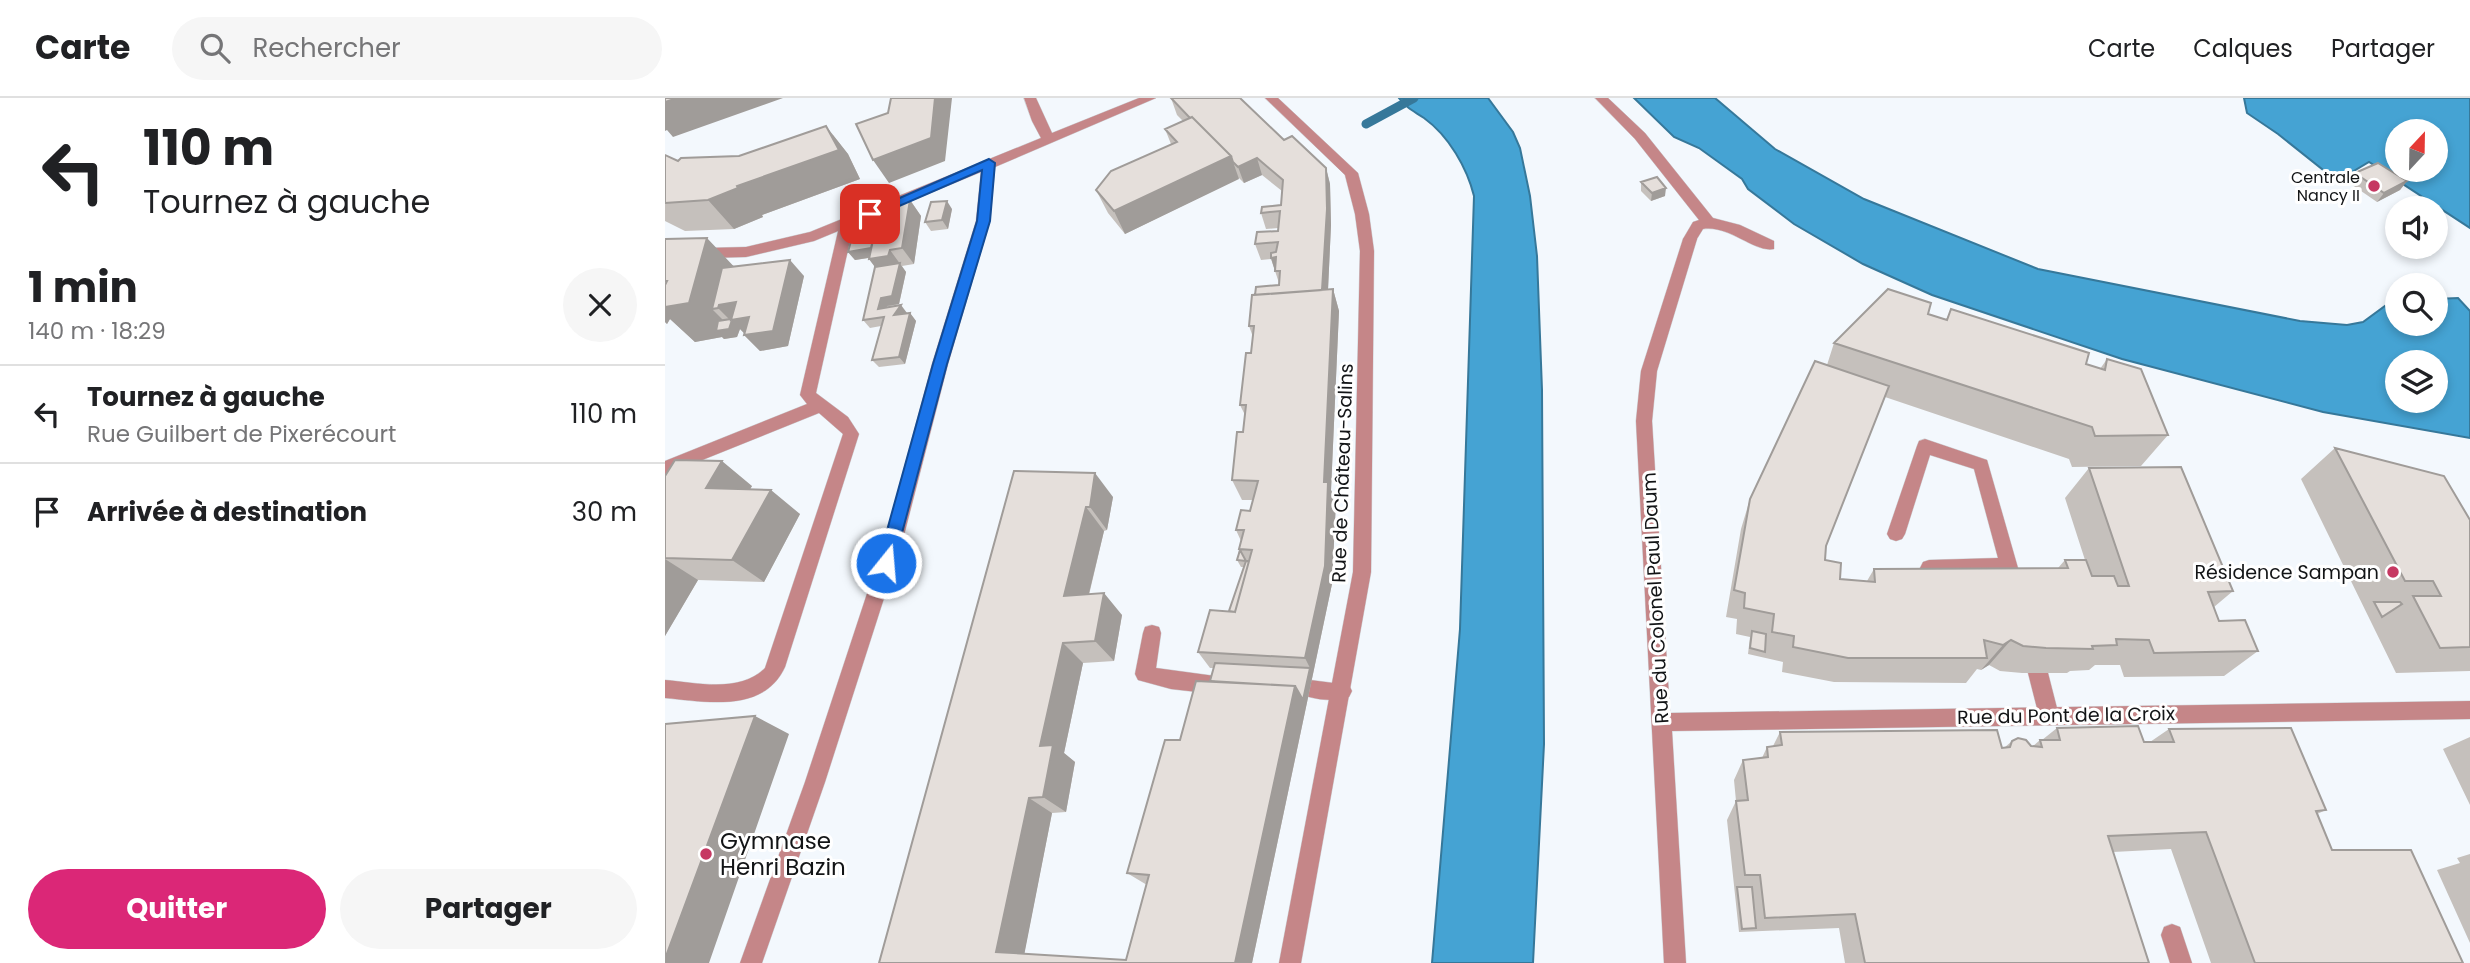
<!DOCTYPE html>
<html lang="fr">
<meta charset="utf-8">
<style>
:root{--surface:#fff;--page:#f6f6f6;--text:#202124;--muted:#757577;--line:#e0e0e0;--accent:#db2777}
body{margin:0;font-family:Poppins,sans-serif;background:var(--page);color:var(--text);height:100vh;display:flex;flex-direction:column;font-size:26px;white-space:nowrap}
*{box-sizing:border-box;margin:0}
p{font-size:23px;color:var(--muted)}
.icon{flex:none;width:38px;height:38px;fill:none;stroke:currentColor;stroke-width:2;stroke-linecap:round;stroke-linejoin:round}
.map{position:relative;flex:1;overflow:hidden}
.sheet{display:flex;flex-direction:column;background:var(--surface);width:665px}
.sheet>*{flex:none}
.banner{background:#fff;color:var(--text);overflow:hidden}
.needle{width:46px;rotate:22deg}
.controls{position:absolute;left:1720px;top:21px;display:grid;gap:14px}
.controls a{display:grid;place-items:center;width:63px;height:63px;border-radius:50%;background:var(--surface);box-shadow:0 4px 10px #0003;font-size:35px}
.pin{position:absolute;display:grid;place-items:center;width:60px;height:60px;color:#fff;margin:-30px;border-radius:14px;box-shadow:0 4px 10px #0006}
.me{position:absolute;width:77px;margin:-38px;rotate:17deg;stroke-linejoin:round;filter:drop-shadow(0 0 5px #0008)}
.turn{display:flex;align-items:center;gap:24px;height:147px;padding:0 28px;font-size:32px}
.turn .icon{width:91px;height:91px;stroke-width:2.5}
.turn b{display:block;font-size:49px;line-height:60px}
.round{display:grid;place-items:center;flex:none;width:74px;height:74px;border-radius:37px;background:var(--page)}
.overview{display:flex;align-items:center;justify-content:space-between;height:119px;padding:0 28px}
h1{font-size:42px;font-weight:700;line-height:52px}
.button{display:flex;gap:14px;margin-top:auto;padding:14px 28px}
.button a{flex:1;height:80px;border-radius:42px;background:var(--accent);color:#fff;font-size:28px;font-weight:700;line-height:80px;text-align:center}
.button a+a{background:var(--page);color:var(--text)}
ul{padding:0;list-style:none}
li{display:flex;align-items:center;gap:21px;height:98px;padding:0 28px;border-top:2px solid var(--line)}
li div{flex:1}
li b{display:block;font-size:26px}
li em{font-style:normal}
header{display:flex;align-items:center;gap:42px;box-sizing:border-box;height:98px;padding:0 35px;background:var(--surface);border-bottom:2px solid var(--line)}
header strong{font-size:33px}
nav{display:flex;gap:38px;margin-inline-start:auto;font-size:24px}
.search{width:490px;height:63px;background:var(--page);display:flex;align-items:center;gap:18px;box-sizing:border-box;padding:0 24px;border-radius:38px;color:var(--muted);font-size:26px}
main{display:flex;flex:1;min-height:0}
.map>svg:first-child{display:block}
.water{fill:#45a3d3;stroke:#36789a;stroke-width:2;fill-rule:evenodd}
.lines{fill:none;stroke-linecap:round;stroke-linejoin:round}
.stream{stroke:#36789a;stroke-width:9}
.lane-casing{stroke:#cfd4d8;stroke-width:1}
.street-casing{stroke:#cfd4d8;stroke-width:1}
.lane{fill:#c58688;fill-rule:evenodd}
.street{fill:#c58688;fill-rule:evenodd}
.wall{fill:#c5c0bc}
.shaded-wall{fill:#a09c99;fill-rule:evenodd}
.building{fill:#e5dfdb;stroke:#a09c99;stroke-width:2}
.route{fill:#1a73e8;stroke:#114b97;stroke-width:2}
.poi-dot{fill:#c63862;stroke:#fff;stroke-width:2.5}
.labels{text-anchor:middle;stroke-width:6;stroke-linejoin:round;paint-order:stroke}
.far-poi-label{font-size:16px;fill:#121416;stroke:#fff;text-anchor:end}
.street-label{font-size:19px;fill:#121416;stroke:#fff}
.poi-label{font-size:19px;fill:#121416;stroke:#fff;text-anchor:end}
.near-poi-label{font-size:23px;fill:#121416;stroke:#fff;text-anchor:start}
</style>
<header>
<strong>Carte</strong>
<div class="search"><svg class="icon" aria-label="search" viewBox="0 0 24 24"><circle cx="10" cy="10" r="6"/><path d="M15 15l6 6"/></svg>Rechercher</div>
<nav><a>Carte</a><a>Calques</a><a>Partager</a></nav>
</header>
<main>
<section class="sheet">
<div class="banner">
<div class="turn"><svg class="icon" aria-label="left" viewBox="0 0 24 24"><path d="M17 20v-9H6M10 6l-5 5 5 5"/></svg><div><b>110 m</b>Tournez à gauche</div></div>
</div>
<div class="overview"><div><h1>1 min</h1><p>140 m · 18:29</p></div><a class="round"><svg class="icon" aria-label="close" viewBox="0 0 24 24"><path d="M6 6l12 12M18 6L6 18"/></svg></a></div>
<ul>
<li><svg class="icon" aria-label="left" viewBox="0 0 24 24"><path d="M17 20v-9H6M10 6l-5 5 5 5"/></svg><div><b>Tournez à gauche</b><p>Rue Guilbert de Pixerécourt</p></div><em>110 m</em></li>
<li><svg class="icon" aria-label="arrive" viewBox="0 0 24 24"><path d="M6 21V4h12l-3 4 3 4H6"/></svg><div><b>Arrivée à destination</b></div><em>30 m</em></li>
</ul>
<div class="button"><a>Quitter</a><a>Partager</a></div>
</section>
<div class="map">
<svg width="1805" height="865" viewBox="0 0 1805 865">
<rect width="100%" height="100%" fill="#f3f8fd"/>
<path class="water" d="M734,0h89l25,34 7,16 10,48 7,60 5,134 2,354 -11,219h-101l28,-334 14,-433c-7,-28 -25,-60 -50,-78 -12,-8 -15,-8 -25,-20z
M969,0h81l60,51 89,50 174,70 262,52 47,4 16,-3 26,-19 8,-1v22h39v-25l22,-1 12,13v127l-147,-26 -201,-53 -190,-64 -69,-31 -69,-40 -46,-35 -6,-10 -43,-31 -25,-11zM1732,264h39v39h-39z
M1579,0h226v130l-101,-66 -32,19 -59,-47 -31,-21zM1732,33h39v39h-39z"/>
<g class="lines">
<path class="stream" d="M701,26l48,-26"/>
<g class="lane-casing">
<path id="lane" d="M930,0h13l37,35 68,85 27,7 34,16v8c-20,4 -44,-24 -71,-20l-8,13h-10l-2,-3 10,-17 6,-2 -64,-81z
M182,120l7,5 -38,170 32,24 11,17 -74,233c-21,46 -78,35 -120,31v-18c33,3 75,13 100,-12l78,-234 -24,-21 -154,62v-14l142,-57 -7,-9 40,-172z
M1260,341l62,21 37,129 -3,6 -6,2 -6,-2 -7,-21 -73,2 -6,-2 -3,-6 3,-6 6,-2 69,-2 -24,-89 -44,-14 -25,79 -3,5 -6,2 -6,-2 -3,-5 30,-88 2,-5z
M487,527l7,2 2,6 -5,35 59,8 7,3 3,6 -3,6 -7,3 -44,-5 -33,-9 -3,-6 8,-41 2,-6z
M1373,566l7,3 3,6 11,43 -3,7 -7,2 -7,-2 -3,-7 -11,-43 3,-6z
M645,582l39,5 3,6 -3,6c-13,5 -33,3 -46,-2l-3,-6 3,-6z"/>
</g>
<g class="street-casing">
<path id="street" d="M359,0h12l16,35 87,-35h17l-161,69 -5,54 -42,143 -45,175 -78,243 -63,181h-22l65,-181 80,-243 47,-175 44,-143 5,-49 -167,69 -68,16 -81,2v-10l81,-2 64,-15 231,-94 -9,-17z
M600,0h13l80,75 11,41 5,37 -3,321 -70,391h-22l74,-391 7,-321 -5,-37 -10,-39z
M1025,136l7,5 -40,132 -5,50 18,292 800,-12v18l-798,12 14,232h-22l-28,-542 5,-50 42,-132z
M1507,826l8,3 12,36h-22l-9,-28 3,-8z"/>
</g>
<use href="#lane" class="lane"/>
<use href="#street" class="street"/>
</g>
<path class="wall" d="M506,0l113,42 42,28 4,16 1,41 -3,64h5l6,22 -8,179 5,11 -4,83 -80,379h-373l135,-492 99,26 -6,33 -3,1 -15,64 33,20 -8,46 -31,2 -19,90 11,9 -9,50 -14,1 -28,141 102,6 21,-75 -20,-12 53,-133 30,-59 4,-13h-4l-12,-16 31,-41 15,-44h-3l-4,-7 4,-19 -5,-11 14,-19 3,-11h-11l-10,-20 11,-48 2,-17 -5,-10 11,-52 2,-16 -4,-11 6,-31 24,-10v-2l-8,-24 -10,1 -6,-16 23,-13v-3l-12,1 -5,-16 20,-8 1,-14 -20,-16 -18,8 -5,-5 -114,56 -17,-21 -12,-23 75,-46 -6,-15 18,-8 -6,-6z
M168,37l15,19 12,25 -98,36 1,2 -29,12 -49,2 -20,-10v-66l13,6 61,-5z
M1690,75l52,8 -7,9 -23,12 -29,-20z
M976,84l24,14 -14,5 -10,-10z
M245,102l11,16 -7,48 -12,2 4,6 -7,32 -12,3 20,6v1l3,-1 6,8 -11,43 -26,3 -7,-7 9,-34 -11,2 -7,-8 12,-53 -6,-8v-1l-14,2 -7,-8 29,-28z
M287,111l-4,20 -17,2 -6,-9z
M0,141l69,27 70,10 -16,70 -28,5 -16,-16 1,-1 -5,-5 -3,8 -13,2 -2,-2 -27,5 -25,-23 -3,5 -2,-2z
M1286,211l135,55 14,5 7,-10 61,76 -27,31 -69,1 -3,-8 -184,-62 -59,149 -1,14 15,19 27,2 7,-12 184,-1 7,-8h20l-20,-62 24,-30 144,123 -19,16 5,14 39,30 -34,25 -100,1 -4,-12h-25l-6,5 -19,1 -3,2h-45l-22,-2 -11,-6 -8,5 -4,-1 -11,14 -132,-1 -52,-10 1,-10 -35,-8 2,-17 -14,-3 1,-15 -11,-2 15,-88 9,-30 77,-134 7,-22 94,-29 18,6z
M1670,350l135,72v151l-74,2 -95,-194z
M0,378l87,10 -2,3 50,25 -36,68 -66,-2 -33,56z
M1392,630l87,14h6l19,-13 157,81 -9,4 15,36 131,113h-252l-40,-114 -58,3 36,111h-304l-6,-35 -100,4 -12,-112 9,-19 -2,-21 9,-20 19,-2 5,-11 6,-1 7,-14 222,16h2l8,-7 20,6 8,-7h2z
M1805,639v68l-27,-56z
M1805,756v89l-33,-73 23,-7 -3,-5z"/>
<path class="shaded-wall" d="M7,0h111l-110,39 -6,-7 -2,1v-31z
M270,0h17l-7,63 -56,22 -16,-23z
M161,28l22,28 12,25 -98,36 1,2 -29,12 -26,-29 29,-14z
M566,58l8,23 -114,55 -11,-23z
M592,60l5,17 -18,8 -6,-16z
M661,70l4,16 1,41 -4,87 -5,-15z
M1742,83l-7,9 -23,12 7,-9z
M1001,90l-1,8 -14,5 1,-8z
M245,102l11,16 -7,48 -12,-16z
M282,103l5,8 -4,20 -6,-9z
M42,140l33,35 50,-13 14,16 -16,70 -28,5 -16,-16h2l-6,-6 -3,8 -13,2 -2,-2 -27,5 -25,-23 -3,5 -2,-2v-15zM53,210l13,13 -3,4 -16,-16z
M214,148l7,9 -31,5 -7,-8z
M225,152l16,22 -7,32 -12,2 -2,11 -7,-8 3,-34 -12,-16z
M611,159l4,14h-5l-4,-13z
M668,191l6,22 -8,179 5,11 -4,83 -80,379h-17l60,-277 15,-18 -5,-10 19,-176z
M236,207l6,8 -7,10 -6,-8z
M245,215l6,8 -11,43 -6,-7z
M57,363l30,25 -15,26 -31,-24z
M430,375l18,24 -6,33 -17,-23z
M106,392l29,24 -36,68 -32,-22z
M421,409l18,24 -21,87 -19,-22z
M0,461l33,21 -33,56z
M439,495l18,22 -8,46 -19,-20z
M1346,542l-22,25 -8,5 22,-25z
M398,545l20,20 -19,90 11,9 -9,50 -23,-15 -3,-51z
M90,618l34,18 -80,229h-44v-4z
M364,700l23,15 -29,148 -27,-9z"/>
<path class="building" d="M0,0h12l-12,4z
M226,0h44l-4,40 -58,22 -17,-36 32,-11z
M506,0h69l44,42 8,-4 34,32 1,41 -5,81 -67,5 1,-8 23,-2 1,-14h-5l1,-14 -5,1v-5l5,-1 2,-10 -23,2 2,-12 21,-1 2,-20 -19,2 1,-6 19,-2 2,-25 -26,-22 -19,9 -5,-5 -2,-6 -39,-39 -2,1z
M527,19l39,39 -117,55 -18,-21 15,-19 66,-29 -12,-13z
M161,28l13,24 -102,36 1,2 -30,12 -43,3v-48l13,6 3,-3 58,-2z
M1713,65l29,18 -23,12 -29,-20z
M992,79l9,11 -14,5 -11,-11z
M245,102l-8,48 -12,2 -2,6 -19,3 10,-47z
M282,103l-5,19 -17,2 6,-20z
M212,126l-6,24 -23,4 5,-18z
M42,140l-18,65 -24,4v-22l2,-4h-2v-42z
M125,162l-17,71 -29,4 5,-18 -18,3 5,-18 -17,3 -1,3 -6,1 10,-41z
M235,165l-8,33 -11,2 -3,11 23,-4 -7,10 16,-2 -11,44 -27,3 12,-43 -21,3 12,-53z
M668,191l-9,193h4l-3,84 -20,92 -107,-6 12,-42 25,2 17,-62 -13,-1 5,-19h-8l5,-20 9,1 8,-30 -26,-1 5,-48h6l3,-27h-6l6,-52h5l3,-27h-5l3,-31z
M1223,191l43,14 -3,11 19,6 4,-11 138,44 -3,11 19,6 2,-11 34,10 27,66 -73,1 -3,-9 -258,-84z
M66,221v1h1l-3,9 -13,2 2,-10z
M1150,263l74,25 -63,160 -1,14 16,3 -1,16 35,3 -1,-13 194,-1 -3,-8h21l6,16h22l4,10h11l-40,-118 92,-1 52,124 -25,1 11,29 26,-1 13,31 -104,2 -5,-13 -33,-1 1,6 -25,1 1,3 -47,-1 -23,-2 -12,-6 -8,5 -19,-5 3,18h-139l-55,-11 1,-11 -22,-4 2,-18 -30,-6 1,-15 -11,-3 16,-91z
M1670,350l109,28 26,44v127l-30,1 -27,-52h28l-8,-15h-28z
M10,362l47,1 -16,27 65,2 -39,70 -67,-2v-82z
M349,373l81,2 -5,34h-4l-22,89 40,-3 -9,48 -32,2 -23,103 13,-1 -10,52 -14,1 -33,154 130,8 23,-85 -22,-2 38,-133h15l16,-59 99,5 -60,277h-356z
M575,452l6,11 -9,-1z
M581,463h3l-14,51 -6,-1z
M1709,504h26l2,2 -20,13z
M1087,533l14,3 -1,18 -15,-4z
M550,565l95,5 -7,32 -8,-14 -85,-5z
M90,618l-90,243v-235z
M1473,628l6,16h30l-5,-13 122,-1 35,82 -10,1 16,39h79l52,113h-208l-49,-131 -98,4 41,127h-284l-10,-49 -90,4 -5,-43h-15l-9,-74 12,-1 -5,-40 25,-3 -1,-10 15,-2 -2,-13 217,-2 5,18 8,-1 2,-6 6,-3 8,2 5,6 11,1 -2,-7h20l-3,-12z
M1072,789h15l4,41 -14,1z"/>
<path class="route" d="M324,61l6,4 -5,58 -43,143 -53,199 -3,5h-11l-2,-5 55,-199 44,-143 5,-51 -108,47h-9l-2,-3z"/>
<g class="poi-dot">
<circle cx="1709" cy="88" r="7"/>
<circle cx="1728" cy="474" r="7"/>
<circle cx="41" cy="756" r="7"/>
</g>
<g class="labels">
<g class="far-poi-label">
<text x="1695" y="85">Centrale<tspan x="1695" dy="18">Nancy II</tspan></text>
</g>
<g class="street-label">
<text transform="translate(677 375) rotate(-88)" y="7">Rue de Château-Salins</text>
<text transform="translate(990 500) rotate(-93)" y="7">Rue du Colonel Paul Daum</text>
<text transform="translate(1401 617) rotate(-1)" y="7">Rue du Pont de la Croix</text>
</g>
<g class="poi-label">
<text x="1714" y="481">Résidence Sampan</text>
</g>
<g class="near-poi-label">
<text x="55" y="751">Gymnase<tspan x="55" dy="26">Henri Bazin</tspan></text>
</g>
</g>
</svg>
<div class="controls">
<a><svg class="needle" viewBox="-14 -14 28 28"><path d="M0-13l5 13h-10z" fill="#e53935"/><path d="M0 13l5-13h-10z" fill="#757577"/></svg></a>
<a><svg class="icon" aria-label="sound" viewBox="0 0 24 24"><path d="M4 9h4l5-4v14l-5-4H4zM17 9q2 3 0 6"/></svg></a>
<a><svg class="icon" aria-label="search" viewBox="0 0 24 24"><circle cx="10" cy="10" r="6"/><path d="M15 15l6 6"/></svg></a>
<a><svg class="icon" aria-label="layers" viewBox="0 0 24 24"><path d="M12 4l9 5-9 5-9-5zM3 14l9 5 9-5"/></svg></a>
</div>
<div class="pin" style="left:205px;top:116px;background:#d93025"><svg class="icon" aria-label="arrive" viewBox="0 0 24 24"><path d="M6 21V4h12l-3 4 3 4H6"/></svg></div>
<svg class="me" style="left:221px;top:465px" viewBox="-20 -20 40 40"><circle r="17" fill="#1a73e8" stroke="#fff" stroke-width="3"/><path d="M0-11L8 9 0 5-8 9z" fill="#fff"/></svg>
</div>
</main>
